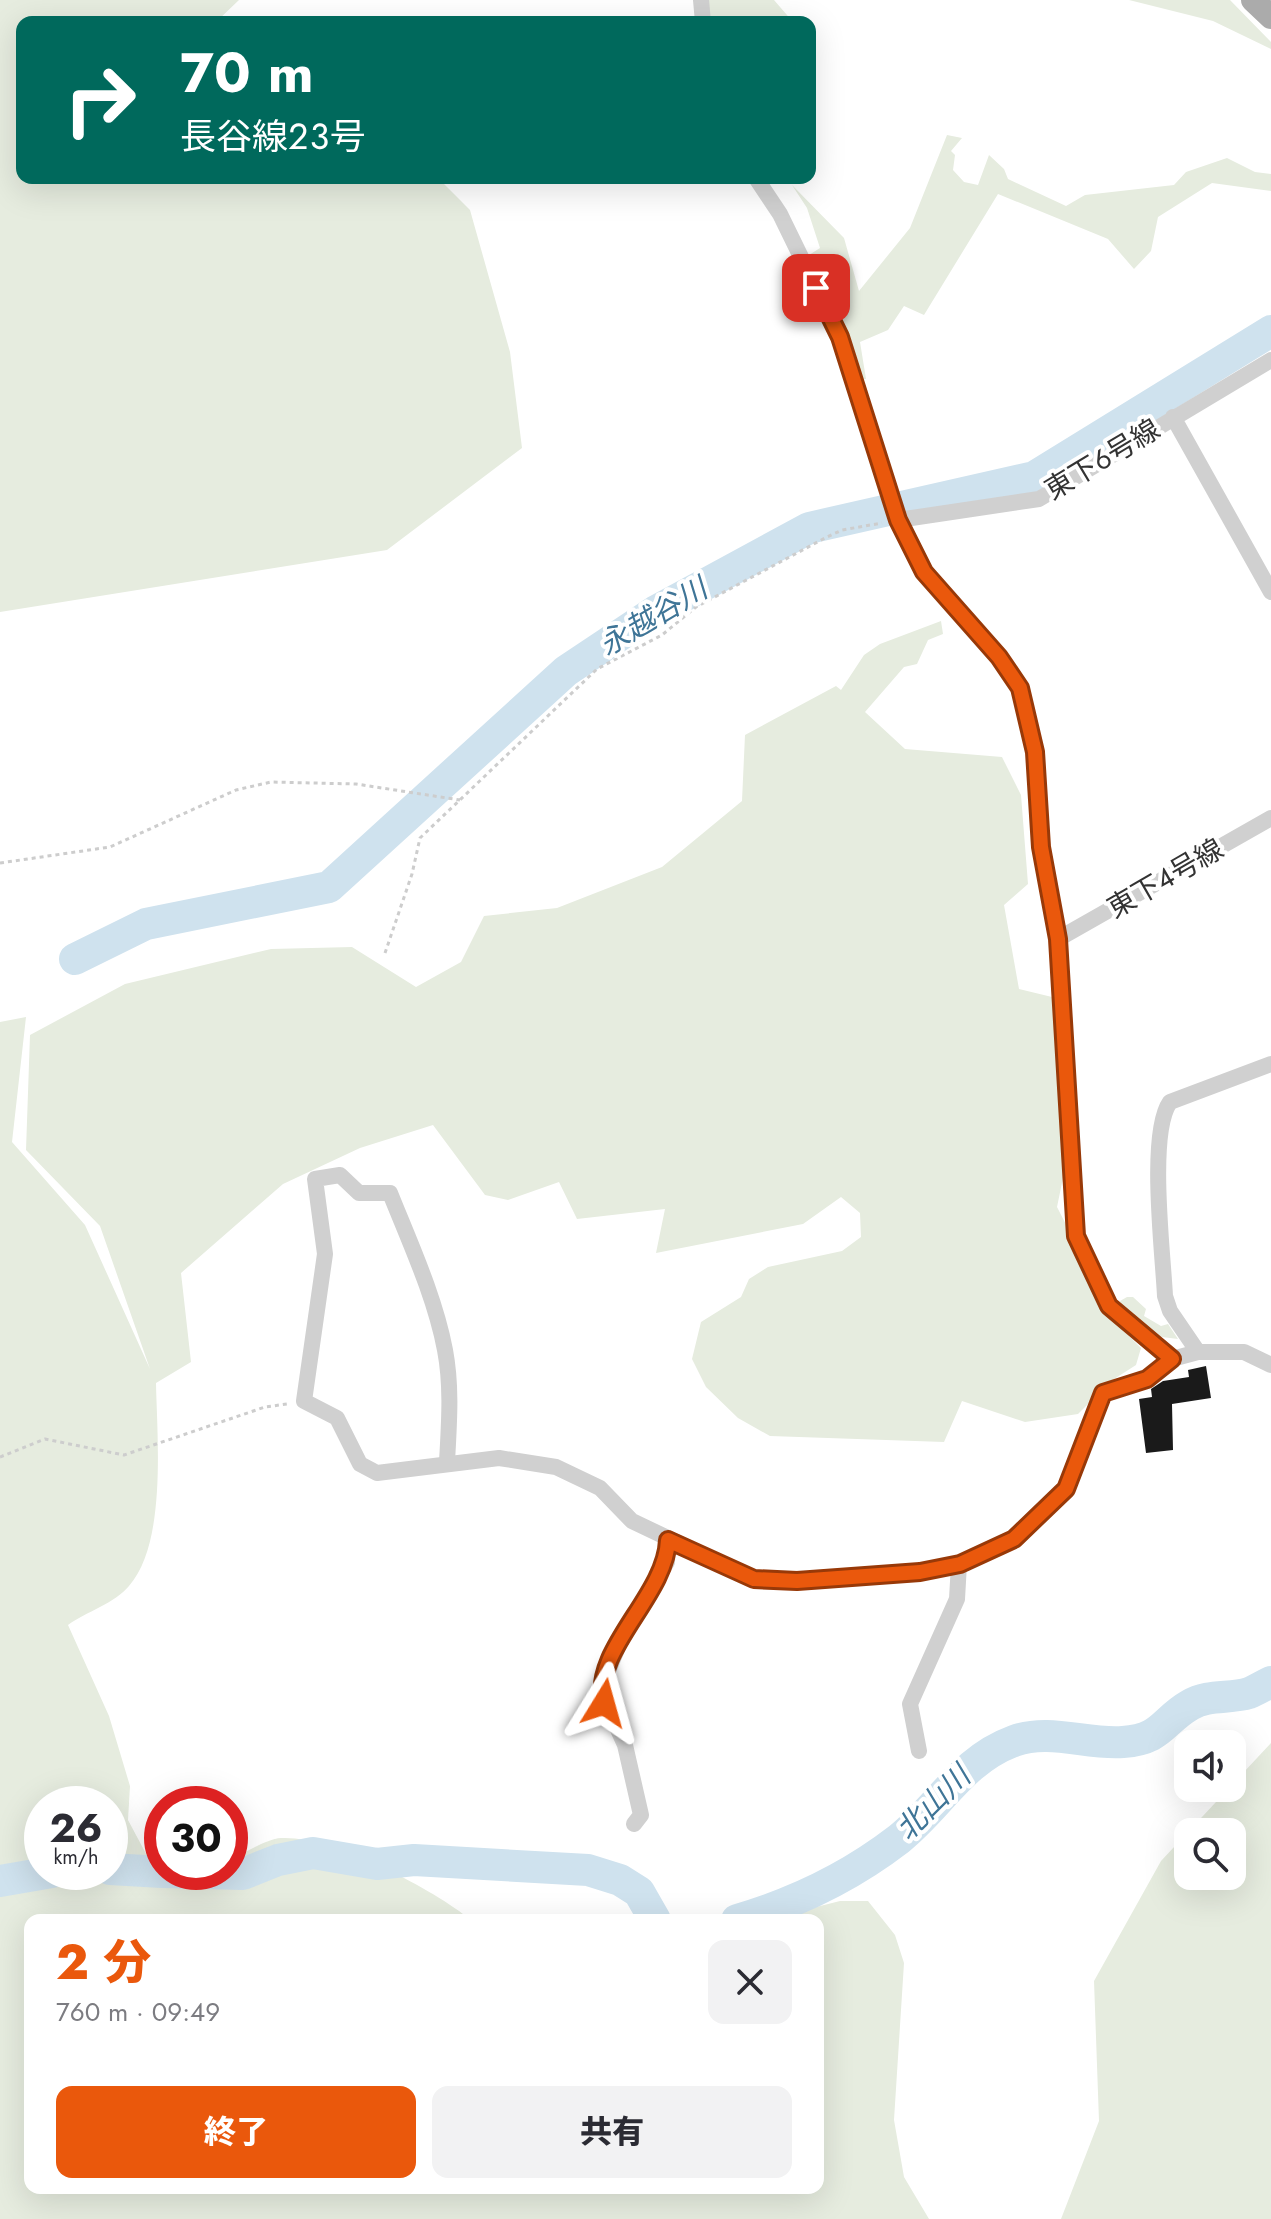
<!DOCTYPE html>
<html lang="ja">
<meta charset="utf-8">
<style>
:root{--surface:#fff;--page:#f2f2f3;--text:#2b2b33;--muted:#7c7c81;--accent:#ea580c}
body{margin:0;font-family:Jost,"Noto Sans JP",sans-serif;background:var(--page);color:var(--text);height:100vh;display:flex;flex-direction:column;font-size:30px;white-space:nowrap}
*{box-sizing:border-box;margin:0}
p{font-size:26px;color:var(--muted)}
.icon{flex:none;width:44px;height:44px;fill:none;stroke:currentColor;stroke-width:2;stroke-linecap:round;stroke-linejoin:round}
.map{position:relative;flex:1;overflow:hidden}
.side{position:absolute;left:24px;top:1914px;width:800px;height:280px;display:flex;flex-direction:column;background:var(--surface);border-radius:16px;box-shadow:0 8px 32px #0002}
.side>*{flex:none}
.guide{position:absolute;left:16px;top:16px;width:800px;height:168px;border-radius:16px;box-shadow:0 8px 32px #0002;background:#00695c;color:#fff;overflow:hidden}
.fabs{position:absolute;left:1174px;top:1730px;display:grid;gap:16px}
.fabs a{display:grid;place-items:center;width:72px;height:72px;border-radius:16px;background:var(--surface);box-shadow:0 8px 32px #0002;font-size:40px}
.speed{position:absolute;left:24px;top:1786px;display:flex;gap:16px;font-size:40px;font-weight:700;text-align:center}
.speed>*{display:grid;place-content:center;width:104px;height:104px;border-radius:50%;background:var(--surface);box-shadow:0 8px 32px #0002;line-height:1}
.speed small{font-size:20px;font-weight:400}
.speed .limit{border:12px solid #d22;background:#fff;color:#111}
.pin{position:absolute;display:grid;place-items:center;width:68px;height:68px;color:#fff;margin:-34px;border-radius:16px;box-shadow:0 4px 12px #0006}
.me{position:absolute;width:88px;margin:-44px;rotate:8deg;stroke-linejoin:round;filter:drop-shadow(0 0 6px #0008)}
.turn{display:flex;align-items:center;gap:28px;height:168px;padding:0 32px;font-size:36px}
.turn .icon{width:104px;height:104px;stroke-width:2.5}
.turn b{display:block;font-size:56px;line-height:68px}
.round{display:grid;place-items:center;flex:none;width:84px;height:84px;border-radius:16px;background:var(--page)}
.summary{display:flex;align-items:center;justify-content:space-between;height:136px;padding:0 32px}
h1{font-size:48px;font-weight:800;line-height:60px;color:var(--accent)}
.action{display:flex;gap:16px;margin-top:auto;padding:16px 32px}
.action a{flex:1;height:92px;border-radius:16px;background:var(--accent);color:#fff;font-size:32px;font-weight:800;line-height:92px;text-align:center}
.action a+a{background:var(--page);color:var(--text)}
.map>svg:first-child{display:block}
.green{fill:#e6ecdf;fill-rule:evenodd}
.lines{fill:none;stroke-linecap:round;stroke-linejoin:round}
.river{stroke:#cfe2ee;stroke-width:32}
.building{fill:#1a1a1a}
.path{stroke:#cdcdcd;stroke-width:3;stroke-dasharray:4 4;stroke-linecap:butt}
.street{stroke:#d0d0d0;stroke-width:16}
.primary{stroke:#ababab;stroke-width:24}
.route-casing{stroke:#983908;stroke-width:20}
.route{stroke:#ea580c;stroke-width:14}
.labels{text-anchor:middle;stroke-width:8;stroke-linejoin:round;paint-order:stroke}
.street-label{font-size:28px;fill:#333;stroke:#fff}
.water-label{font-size:30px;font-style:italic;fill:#3f7597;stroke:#fff}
</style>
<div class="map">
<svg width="1271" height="2219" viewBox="0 0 1271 2219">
<rect width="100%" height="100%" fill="#fff"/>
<path class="green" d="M0,0h239l-23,22h-194v156h416l32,32 40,142 12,96 -135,102 -387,62z
M705,0h69l19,22h-86z
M1129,0h101l41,42v7l-58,-28z
M947,135l15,3 -11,13 4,4 -2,15 11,12 14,3 11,-30 15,14 4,10 58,27 19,-11 89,-10 12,-13 41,-14 28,14 16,2v17l-59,-8 -54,34 -7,34 -17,18 -26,-30 -110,-45 -74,121 -20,-9 -16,24 -28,12 6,37 -7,1 -50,-125 11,-7 -13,-40 -15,-23 52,53 15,53 51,-63z
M941,621l2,13 -15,6 -11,24 -13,3 -39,45 40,37 97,8 19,38 7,89 -24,21 15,84 33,8 13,171 -8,39 60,117 24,24 -5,17 -25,16 -33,33 -53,8 -63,-21 -18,41 -174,-6 -32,-18 -32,-31 -14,-28 9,-37 40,-25 8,-18 19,-12 74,-16 19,-14 -1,-24 -19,-16 -38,27 -147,29 9,-44 -88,10 -18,-37 -51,18 -23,-5 -52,-70 -73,23 -77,36 -102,89 10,89 -35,21c1,54 11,160 -27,203 -14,17 -43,26 -61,39l41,91 21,70 -2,34 24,45 28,19 24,-12h26v-12c15,-7 36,-21 51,-22 49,-3 153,51 190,82h-441v268h788v-268h-53l75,-19h28l27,34 9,28 -10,157 10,57 25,42h-929v-1197l26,-5 -14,125 73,83 65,144 -50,-143 -74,-76 4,-115 95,-51 146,-35 81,-2 64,40 45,-25 23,-46 73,-8 105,-41 80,-66 3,-66 91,-49 5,4 23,-35 16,-11zM42,1804h68v68h-68z
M1127,1297h6l13,12 -2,7 17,10 7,-2 10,15 -16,-2 -38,-24 -4,-12z
M1271,1743v476h-210l38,-98 -5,-140 67,-120 27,-29v44h44v-44h-44z"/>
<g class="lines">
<path class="river" d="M75,959l71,-35 183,-37 237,-216 90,-60 153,-83 225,-51 237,-146
M110,1869l52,3
M164,1872l79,2 35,-14 35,-7 64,11 37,-4 174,10 32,10 19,12 16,28
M0,1881l52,-9
M737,1920c59,-17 114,-44 162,-81 41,-33 63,-79 115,-98 36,-13 73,4 109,1 40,-3 39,-21 67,-37 18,-11 40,-6 59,-12 8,-3 15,-8 22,-11"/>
</g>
<path class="building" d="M1206,1366l5,32 -39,6 1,46 -27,3 -7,-54 13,-2 -1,-8 12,-8 26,-4 -1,-7z"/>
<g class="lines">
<path class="path" d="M0,863l110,-16 126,-57 35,-8 85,2 104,16
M385,953l27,-79 8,-36 177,-169 65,-34 34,-28 129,-69 17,-8 40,-7
M0,1457l45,-18 79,16 141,-48 22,-3"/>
<path class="street" d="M701,0l2,22
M756,178l24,36 60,123 58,183 26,52 75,85 21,31 15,64 6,95 17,92 18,297 33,70 63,53
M1173,417l98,175
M898,520l141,-21 232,-139
M1058,939l213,-121
M1198,1352l-28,-41 -5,-15c-2,-42 -17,-163 5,-194l101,-38
M447,1462c2,-38 5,-75 -2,-112 -10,-53 -35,-107 -55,-157h-31l-19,-18 -25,4 10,75 -21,147 33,17 23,46 17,9 122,-15 57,9 44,21 32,33 122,58 43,2 123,-9 40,-8 54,-25 52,-50 37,-96 44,-14 25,-20 26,-7h46l27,13
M919,1751l-9,-47 47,-105 2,-35
M634,1824l7,-9 -16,-70 -25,-55 21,-50 46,-78 1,-22"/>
<path class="primary" d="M1253,0l18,17"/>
</g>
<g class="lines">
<g class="route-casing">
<path id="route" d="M604,1703c-13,-53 62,-107 64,-163l86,39 43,2 123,-9 40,-8 54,-25 52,-50 37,-96 44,-14 25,-20 -63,-53 -33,-70 -18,-297 -17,-92 -6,-95 -15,-64 -21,-31 -75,-85 -26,-52 -58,-183 -24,-49"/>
</g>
<use href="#route" class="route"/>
</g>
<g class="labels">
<g class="street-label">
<text transform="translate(1102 459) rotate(-31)" y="10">東下６号線</text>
<text transform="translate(1165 878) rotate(-30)" y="10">東下４号線</text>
</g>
<g class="water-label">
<text transform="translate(653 617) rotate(-31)" y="10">永越谷川</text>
<text transform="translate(933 1803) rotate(-45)" y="10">北山川</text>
</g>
</g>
</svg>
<div class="fabs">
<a><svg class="icon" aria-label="sound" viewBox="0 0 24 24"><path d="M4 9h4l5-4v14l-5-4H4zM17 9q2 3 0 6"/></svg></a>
<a><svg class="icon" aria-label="search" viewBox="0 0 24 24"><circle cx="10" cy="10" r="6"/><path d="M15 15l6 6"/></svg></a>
</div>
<div class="speed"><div>26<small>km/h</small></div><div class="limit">30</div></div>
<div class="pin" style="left:816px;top:288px;background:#d93025"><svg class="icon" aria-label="arrive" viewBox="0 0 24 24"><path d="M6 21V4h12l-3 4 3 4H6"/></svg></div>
<svg class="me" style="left:604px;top:1703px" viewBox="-20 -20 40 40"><path d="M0-17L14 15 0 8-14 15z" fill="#ea580c" stroke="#fff" stroke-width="4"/></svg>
<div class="guide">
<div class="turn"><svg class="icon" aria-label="right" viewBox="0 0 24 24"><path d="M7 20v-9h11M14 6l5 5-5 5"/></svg><div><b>70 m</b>長谷線２３号</div></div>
</div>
<section class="side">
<div class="summary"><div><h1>2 分</h1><p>760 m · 09:49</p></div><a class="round"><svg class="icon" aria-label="close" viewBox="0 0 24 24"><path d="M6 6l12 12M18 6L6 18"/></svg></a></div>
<div class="action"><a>終了</a><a>共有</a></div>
</section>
</div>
